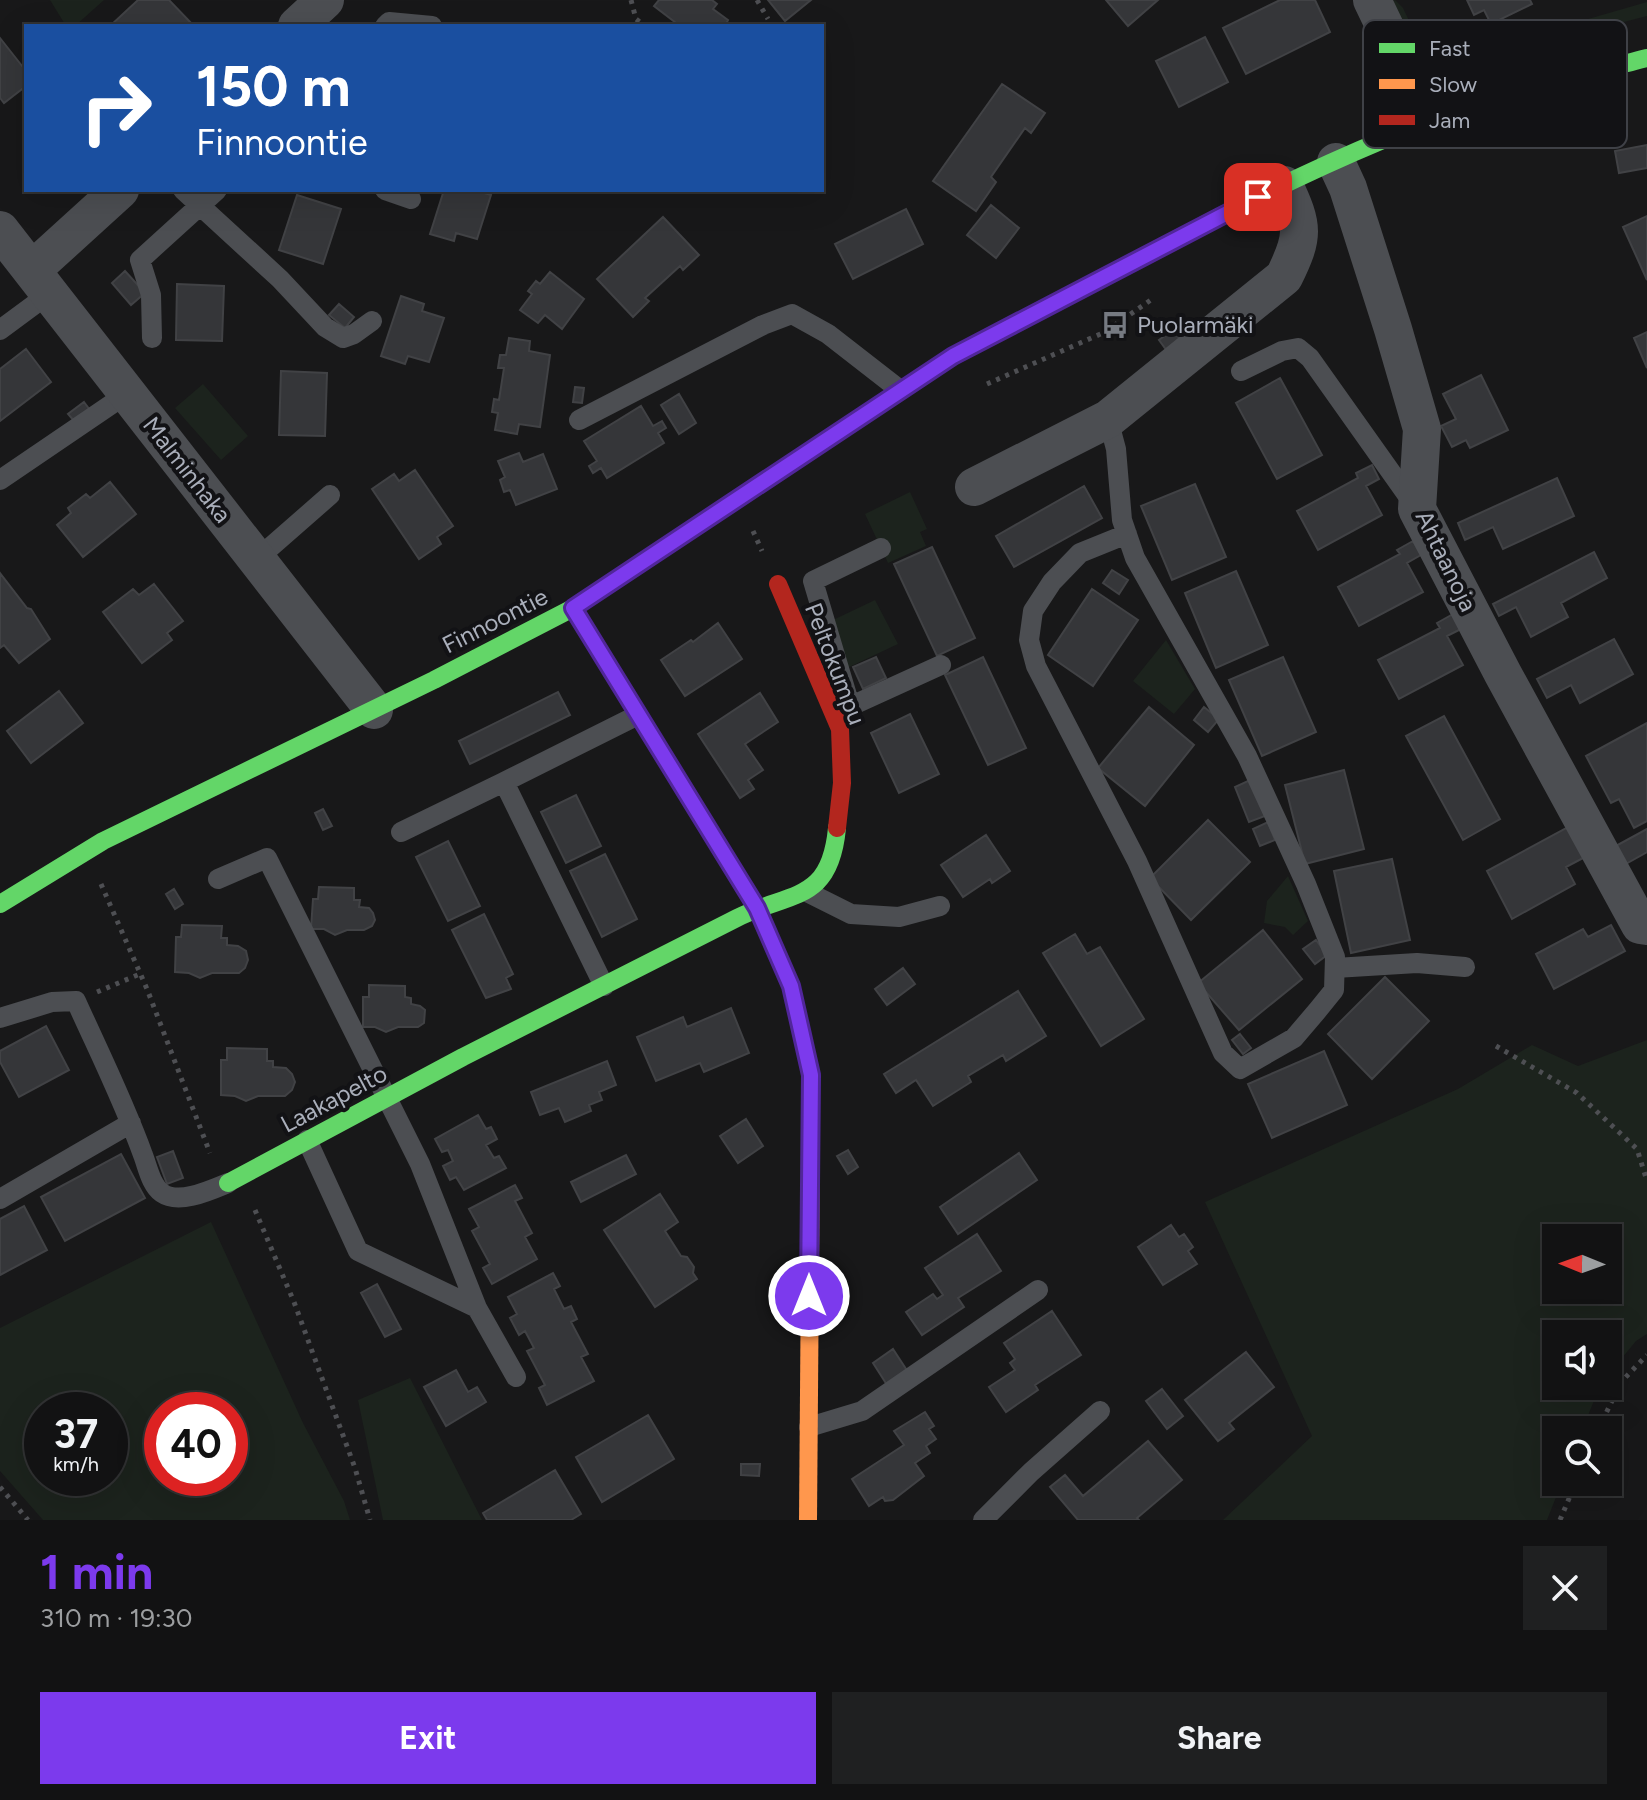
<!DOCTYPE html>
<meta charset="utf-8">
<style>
:root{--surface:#121213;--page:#1f2021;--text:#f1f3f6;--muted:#9c9ea0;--line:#313233;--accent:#7c3aed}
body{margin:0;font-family:Figtree,sans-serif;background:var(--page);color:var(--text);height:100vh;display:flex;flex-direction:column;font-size:30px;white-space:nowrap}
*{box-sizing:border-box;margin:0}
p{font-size:26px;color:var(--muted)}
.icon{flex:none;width:44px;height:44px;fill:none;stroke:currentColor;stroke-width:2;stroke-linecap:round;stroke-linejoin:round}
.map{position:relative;height:1520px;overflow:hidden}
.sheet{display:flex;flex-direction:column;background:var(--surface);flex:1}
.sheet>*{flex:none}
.guide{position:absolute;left:24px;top:24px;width:800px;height:168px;border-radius:0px;box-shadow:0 8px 32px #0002,0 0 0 2px var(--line);background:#1a4fa0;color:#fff;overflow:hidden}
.needle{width:52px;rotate:271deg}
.buttons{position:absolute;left:1542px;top:1224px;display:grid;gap:16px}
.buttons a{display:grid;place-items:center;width:80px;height:80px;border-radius:0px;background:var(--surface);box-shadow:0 8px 32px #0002,0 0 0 2px var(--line);font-size:40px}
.speed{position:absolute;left:24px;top:1392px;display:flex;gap:16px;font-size:40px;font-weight:700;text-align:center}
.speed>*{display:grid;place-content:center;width:104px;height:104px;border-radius:50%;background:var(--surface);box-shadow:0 8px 32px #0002,0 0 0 2px var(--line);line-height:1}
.speed small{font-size:20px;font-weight:400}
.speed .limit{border:12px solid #d22;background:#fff;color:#111}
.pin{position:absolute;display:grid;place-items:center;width:68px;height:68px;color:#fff;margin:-34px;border-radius:16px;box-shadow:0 4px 12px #0006}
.me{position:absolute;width:88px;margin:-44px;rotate:0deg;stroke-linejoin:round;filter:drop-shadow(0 0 6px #0008)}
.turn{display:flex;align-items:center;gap:28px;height:168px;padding:0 40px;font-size:36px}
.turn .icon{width:104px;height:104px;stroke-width:2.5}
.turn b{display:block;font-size:56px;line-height:68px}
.round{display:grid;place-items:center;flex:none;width:84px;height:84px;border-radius:0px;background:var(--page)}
.headline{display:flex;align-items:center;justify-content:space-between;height:136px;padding:0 40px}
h1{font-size:48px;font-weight:700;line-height:60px;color:var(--accent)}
.cta{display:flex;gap:16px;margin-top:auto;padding:16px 40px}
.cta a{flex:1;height:92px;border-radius:0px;background:var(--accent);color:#fff;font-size:32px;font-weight:700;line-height:92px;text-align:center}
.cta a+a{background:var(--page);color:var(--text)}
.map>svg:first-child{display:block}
.green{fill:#1c231d;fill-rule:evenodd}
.building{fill:#353639;stroke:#414245;stroke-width:2}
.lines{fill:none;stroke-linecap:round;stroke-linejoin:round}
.path{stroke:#4e4f53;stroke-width:5;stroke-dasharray:4 6;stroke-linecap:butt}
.lane{stroke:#4c4e52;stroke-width:20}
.street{stroke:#4c4e52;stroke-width:38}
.fast{stroke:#63d668;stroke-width:18}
.slow{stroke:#ff974d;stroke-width:18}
.jam{stroke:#b3261e;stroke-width:18}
.route-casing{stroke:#51269a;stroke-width:20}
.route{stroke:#7c3aed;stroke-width:14}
.labels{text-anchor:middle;stroke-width:8;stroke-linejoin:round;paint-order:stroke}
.poi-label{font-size:24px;fill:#a9aeba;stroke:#121215;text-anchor:start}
.street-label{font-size:24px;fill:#a9aeba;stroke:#121215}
.key{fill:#121215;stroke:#3f4147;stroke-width:2}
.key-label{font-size:22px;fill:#a9aeba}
</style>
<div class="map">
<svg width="1647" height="1520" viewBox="0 0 1647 1520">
<rect width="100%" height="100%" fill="#181819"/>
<path class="green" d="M50,0h54l-29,26h-9z
M1395,0l8,8 21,44 22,8 201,-58v14l-154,40 -71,24 -37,-76z
M203,384l45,52 -27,24 -46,-52z
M910,492l17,37 -7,3 6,14 -38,17 -23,-49z
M875,600l23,44 -51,24 -14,-48z
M1166,640l29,49 -21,25 -41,-33z
M1288,876l20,45 -15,14 -8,-8 -21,-4 3,-22z
M1647,1040v294l-11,7 -28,34v-41h-52v52h44l-18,44h-26v52h6l-15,38h-324l89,-84 -107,-234 253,-113 74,-44 46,21zM1556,1238h52v52h-52z
M211,1222l92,201 41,78 6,19h-307l-43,-49v-143zM42,1410h68v68h-68zM162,1410h68v68h-68z
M410,1378l72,142h-99l-25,-120z"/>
<path class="building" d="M138,0h31l25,26h-84z
M659,0h53l5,4 -4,5 15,11 -3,6h-45l-26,-20z
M768,0h43l-26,21z
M1106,0h52l-30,26z
M1280,0h35l15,32 -84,42 -23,-46z
M1467,0h63l2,4 -41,20 -7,-14 -10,5z
M1205,37l23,45 -49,25 -23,-46z
M0,38l26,33v15l-22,17 -4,-5z
M1002,84l43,29 -14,20 -6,-5 -34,49 5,5 -20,29 -43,-30z
M1647,145v23l-28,5 -4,-22z
M444,190h30l17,5 -14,44 -21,-6 -2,8 -24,-7z
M297,195l44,14 -18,55 -44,-14z
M991,205l28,23 -23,30 -29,-23z
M906,209l17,35 -70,35 -18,-35z
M1647,216v64l-24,-53z
M663,217l36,38 -16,15 -3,-4 -35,32 4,3 -16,16 -36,-38z
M125,271l20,22 -14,12 -19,-22z
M550,272l34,27 -22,30 -17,-14 -7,8 -18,-13 12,-16 -4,-3 8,-10 4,3z
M177,284l47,2 -2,55 -46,-1z
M401,296l23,8 -2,7 22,7 -15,44 -21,-6 -3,8 -24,-8z
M339,304l15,13 -9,11 -16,-13z
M1173,330l11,15 -14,10 -11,-15z
M1647,332v36l-13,-30z
M509,338l21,3 -1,10 21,4 -10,72 -21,-3 -2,10 -22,-4 3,-17 -6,-1 2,-13 5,1 5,-32h-6l2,-13h6z
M26,349l25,33 -51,39v-52z
M281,371l46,2 -2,63 -46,-1z
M1481,375l27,55 -38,18 -4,-8 -14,7 -11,-21 15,-7 -13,-25z
M1280,378l42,77 -45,24 -41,-76z
M575,387l9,1 -2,15 -9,-1z
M679,394l17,29 -17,11 -18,-29z
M84,402l6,8 -15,12 -7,-8z
M641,406l12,20 9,-5 4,7 -8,5 6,10 -57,35 -6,-10 -8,5 -4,-7 8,-5 -13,-20z
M519,453l4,9 20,-8 14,35 -41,16 -6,-15 -6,2 -4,-12 5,-3 -7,-16z
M1372,465l7,14 -13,7 16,29 -64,35 -21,-39 61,-33 -2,-5z
M415,470l38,56 -16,11 4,7 -22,15 -47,-70 22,-15 5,7z
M1557,478l17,38 -71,33 -10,-22 -28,13 -7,-17z
M110,482l26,32 -53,43 -26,-32 14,-12 -3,-5 18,-14 4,4z
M1195,484l31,73 -54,23 -31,-74z
M1084,486l18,32 -88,49 -18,-31z
M1413,541l8,14 -14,8 16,29 -64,34 -21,-39 62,-33 -3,-4z
M932,547l43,91 -38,18 -43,-92z
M1594,552l13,26 -46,25 7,14 -37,20 -15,-30 -17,9 -6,-12z
M1112,570l16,10 -9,14 -16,-11z
M1236,571l32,74 -52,23 -31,-75z
M0,573l27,35 4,1 19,30 -31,24 -15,-18 -4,3z
M154,584l29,37 -16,12 5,7 -30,23 -39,-51 30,-23 6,6z
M1092,589l46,31 -45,66 -45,-31z
M1453,614l8,15 -14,7 16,29 -64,34 -21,-39 62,-32 -3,-5z
M718,623l24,36 -57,37 -24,-36 30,-20 2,2z
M1614,639l19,35 -53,29 -9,-18 -24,13 -10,-19z
M876,657l10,21 -23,11 -10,-22z
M983,657l43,91 -38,17 -43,-90z
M1283,657l33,75 -54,24 -33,-76z
M59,691l24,32 -52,40 -24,-32z
M558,692l12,23 -100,49 -11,-23z
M760,693l18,29 -33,22 18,26 -15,10 6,9 -14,9 -42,-64z
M1149,707l45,38 -49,61 -47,-38z
M1204,707l15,12 -11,13 -14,-12z
M910,714l29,60 -40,19 -28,-60z
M1444,716l56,103 -37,21 -57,-104z
M1647,723v98l-13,7 -15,-29 -8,4 -25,-47z
M1344,770l20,79 -59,15 -20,-79z
M1250,780l15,36 -16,6 -14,-35z
M576,795l25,51 -35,17 -25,-51z
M323,809l9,17 -9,4 -8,-17z
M1208,820l42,42 -59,58 -41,-42z
M1268,822l7,18 -15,6 -7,-17z
M1568,827l17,30 -19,10 9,17 -63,35 -25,-48z
M1647,829v23l-23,13 -10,-18z
M986,835l24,36 -18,12 -2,-4 -27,18 -22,-32z
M448,841l32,65 -32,15 -32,-64z
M605,854l32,65 -35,18 -32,-66z
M1392,859l18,81 -59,13 -17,-82z
M319,887l35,1v12h6l-1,7 10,1 4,5 2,7 -3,6 -8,4h-17l-12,5 -11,-6h-13l2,-30h5z
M174,889l9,15 -8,5 -9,-15z
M484,914l29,60 -7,4 5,11 -25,9 -34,-68z
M182,925l40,1 -1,12h6v7l11,1 8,5 2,9 -3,8 -6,5h-27l-12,5 -11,-5 -14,-1 1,-35h5z
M1611,925l14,26 -71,38 -18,-35 47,-25 5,8z
M1263,930l39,49 -63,51 -41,-47z
M1075,934l12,20 13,-7 44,72 -43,27 -58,-93z
M1316,940l11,15 -12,9 -12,-15z
M903,968l12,16 -28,21 -12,-16z
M1385,977l44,44 -57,58 -44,-45z
M369,985l36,1v11l6,1v6l9,2 5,4 -1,13 -6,4h-20l-12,5 -11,-5h-12v-30h6z
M1018,991l28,45 -40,25 -3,-6 -35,21 3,6 -38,24 -17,-26 -20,13 -12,-19z
M731,1008l18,45 -45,19 -4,-9 -44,18 -19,-44 46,-20 4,10z
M46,1026l23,44 -50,27 -19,-35v-11z
M1240,1034l11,14 -8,6 -11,-14z
M227,1048l40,1v12h6v6l13,1 6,6 3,8 -3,8 -7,6h-27l-12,5 -11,-5 -14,-1v-35h6z
M1324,1051l23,54 -75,33 -24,-54z
M607,1061l9,24 -17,7 3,8 -13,5 2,6 -26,11 -6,-14 -19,7 -9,-23z
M478,1115l8,14 5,-2 6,12 -11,6 8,13 5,-2 7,12 -42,22 -8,-13 -6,3 -7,-14 10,-5 -5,-11 -6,2 -7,-13z
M746,1119l17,27 -25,17 -18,-27z
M848,1150l10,17 -10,7 -11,-18z
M173,1151l10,27 -16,6 -10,-27z
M1019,1153l18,27 -79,54 -18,-27z
M121,1154l24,44 -80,43 -24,-44z
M626,1155l10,19 -55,28 -10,-20z
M515,1185l7,13 -7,3 17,32 -7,4 12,22 -45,25 -9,-16 7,-4 -18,-33 7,-4 -10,-18z
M660,1194l18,28 -13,9 16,25 6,1 7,10 -1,6 4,6 -42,28 -51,-77z
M24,1206l23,44 -47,25v-56z
M1171,1225l8,12 5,-3 9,13 -5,4 9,13 -34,21 -25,-38z
M977,1234l24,37 -43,27 6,9 -42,28 -16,-23 27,-18 4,5 6,-4 -18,-27z
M553,1273l7,13 -6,3 10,20 7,-3 6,13 -6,3 17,32 -7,3 13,24 -47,24 -8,-17 6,-3 -18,-34 7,-3 -9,-17 -6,4 -9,-17 7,-4 -9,-17z
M377,1284l24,45 -16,8 -24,-44z
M1052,1311l29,44 -46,30 3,5 -32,22 -17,-25 26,-17 -5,-7 5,-4 -11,-16z
M893,1349l15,23 -21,13 -14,-22z
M1246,1352l28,35 -45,36 5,6 -16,12 -33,-41z
M456,1370l12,22 9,-5 9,15 -40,24 -22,-39z
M1162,1389l21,27 -16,13 -21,-28z
M925,1412l9,14 -5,3 7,10 -10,7 4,7 -15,10 9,13 -31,24 -8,1 -2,-4 -14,9 -17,-27 52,-34 -10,-14z
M648,1415l26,44 -72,43 -26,-45z
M1148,1441l34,39 -45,38 2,2h-61l-28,-33 15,-12 18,21z
M741,1464h19l-1,12 -18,-1z
M555,1470l26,44 -10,6h-84l-4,-7z"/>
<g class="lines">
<path class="path" d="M631,0l5,19 9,7
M757,0l11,19
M987,384l118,-52 50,-35
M753,531l9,20
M101,884l46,105 63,164
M97,992l43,-18
M1496,1046l81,47 60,56 10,32
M255,1210l39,92 61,166 15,52
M1598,1430l23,-48 26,-27
M0,1487l28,33
M1560,1520l16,-38"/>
<path class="lane" d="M385,26l4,-4 43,4
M183,190l97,89 45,48 18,11 11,-4 18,-13
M385,190l26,9
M0,330l50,-37
M152,338l-1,-43 -11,-35 77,-70
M1241,371l41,-20 16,-3 12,10 105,148
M1108,419l8,30 6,71 13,38 112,198 59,128 29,73 -1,33 -17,21 -23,27 -54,31 -17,-16 -86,-192 -101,-195 -7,-26 4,-29 19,-29 28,-29 47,-19
M579,420l184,-95 29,-11 36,20 72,56
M0,480l128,-87
M257,559l73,-64
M849,702l-36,-121 68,-33
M845,718l6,-12 90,-41
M504,782l134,-67
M401,832l103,-50 100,204
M218,879l49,-21 153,306 57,144 39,69
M807,892l44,22 48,3 41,-11
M1335,968l82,-5 48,4
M0,1018l52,-16 24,-1c23,51 48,101 67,154 5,13 8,30 19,38 17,12 49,-3 66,-10
M307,1140l51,111 119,57
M0,1199l131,-76
M809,1427l53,-16 176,-121
M983,1520l48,-48 69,-61"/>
<path class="street" d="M1372,0l58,121
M297,26l28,-26
M1336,162l12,26 45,141 29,100 -5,80 86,165 137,251 7,1
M0,230l374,480
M32,270l88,-80
M974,487l134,-68 176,-142c20,-41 20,-50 0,-92"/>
<path class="fast" d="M1217,218c85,-44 179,-87 270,-117 52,-17 107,-29 160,-43
M573,608l184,300 34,78 20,89v63
M0,904l103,-63 331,-161 139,-72 318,-211
M228,1183l235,-126 274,-139c54,-27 93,-15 100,-90"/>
<path class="slow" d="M808,1520l3,-382"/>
<path class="jam" d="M891,397l62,-41 264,-138
M778,584l62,145 2,54 -5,45"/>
</g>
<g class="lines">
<g class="route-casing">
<path id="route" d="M809,1296l2,-221 -20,-89 -34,-78 -184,-300 380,-252 305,-159"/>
</g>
<use href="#route" class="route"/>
</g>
<defs>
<g id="bus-bare" transform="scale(2.16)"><path d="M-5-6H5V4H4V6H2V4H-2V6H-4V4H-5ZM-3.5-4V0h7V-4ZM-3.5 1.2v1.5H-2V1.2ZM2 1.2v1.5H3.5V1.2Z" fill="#767a82" stroke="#121215" stroke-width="2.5" paint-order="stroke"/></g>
</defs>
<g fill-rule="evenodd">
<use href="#bus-bare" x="1115" y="325"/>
</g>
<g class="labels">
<g class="poi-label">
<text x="1137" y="333">Puolarmäki</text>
</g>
<g class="street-label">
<text transform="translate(187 470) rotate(52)" y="8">Malminhaka</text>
<text transform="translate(1446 561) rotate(64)" y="8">Ahtaanoja</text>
<text transform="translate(495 621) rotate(-27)" y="8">Finnoontie</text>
<text transform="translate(835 664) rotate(69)" y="8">Peltokumpu</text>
<text transform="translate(334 1099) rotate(-28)" y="8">Laakapelto</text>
</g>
</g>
<rect x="1363" y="20" width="264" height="128" rx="12" class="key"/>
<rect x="1379" y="43" width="36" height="10" fill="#63d668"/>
<rect x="1379" y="79" width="36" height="10" fill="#ff974d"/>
<rect x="1379" y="115" width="36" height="10" fill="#b3261e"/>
<g class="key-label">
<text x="1429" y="56">Fast</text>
<text x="1429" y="92">Slow</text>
<text x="1429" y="128">Jam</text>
</g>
</svg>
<div class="buttons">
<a><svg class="needle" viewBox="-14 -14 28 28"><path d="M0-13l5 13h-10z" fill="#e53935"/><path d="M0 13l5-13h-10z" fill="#9c9ea0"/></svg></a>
<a><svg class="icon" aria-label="sound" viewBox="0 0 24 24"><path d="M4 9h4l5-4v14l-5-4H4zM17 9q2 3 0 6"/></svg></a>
<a><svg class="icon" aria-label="search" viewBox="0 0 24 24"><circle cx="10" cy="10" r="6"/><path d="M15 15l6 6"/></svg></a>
</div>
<div class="speed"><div>37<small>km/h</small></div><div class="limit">40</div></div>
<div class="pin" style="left:1258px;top:197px;background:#d93025"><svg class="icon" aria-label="arrive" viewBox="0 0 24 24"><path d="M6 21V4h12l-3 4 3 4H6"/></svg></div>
<svg class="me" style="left:809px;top:1296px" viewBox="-20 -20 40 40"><circle r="17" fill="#7c3aed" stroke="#fff" stroke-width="3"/><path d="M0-11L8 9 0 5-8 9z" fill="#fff"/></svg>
<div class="guide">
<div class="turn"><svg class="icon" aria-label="right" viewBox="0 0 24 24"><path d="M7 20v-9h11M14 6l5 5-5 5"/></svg><div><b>150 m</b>Finnoontie</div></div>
</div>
</div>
<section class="sheet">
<div class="headline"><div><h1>1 min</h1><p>310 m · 19:30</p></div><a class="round"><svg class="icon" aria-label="close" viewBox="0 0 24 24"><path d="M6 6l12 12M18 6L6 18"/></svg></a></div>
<div class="cta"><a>Exit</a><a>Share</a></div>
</section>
